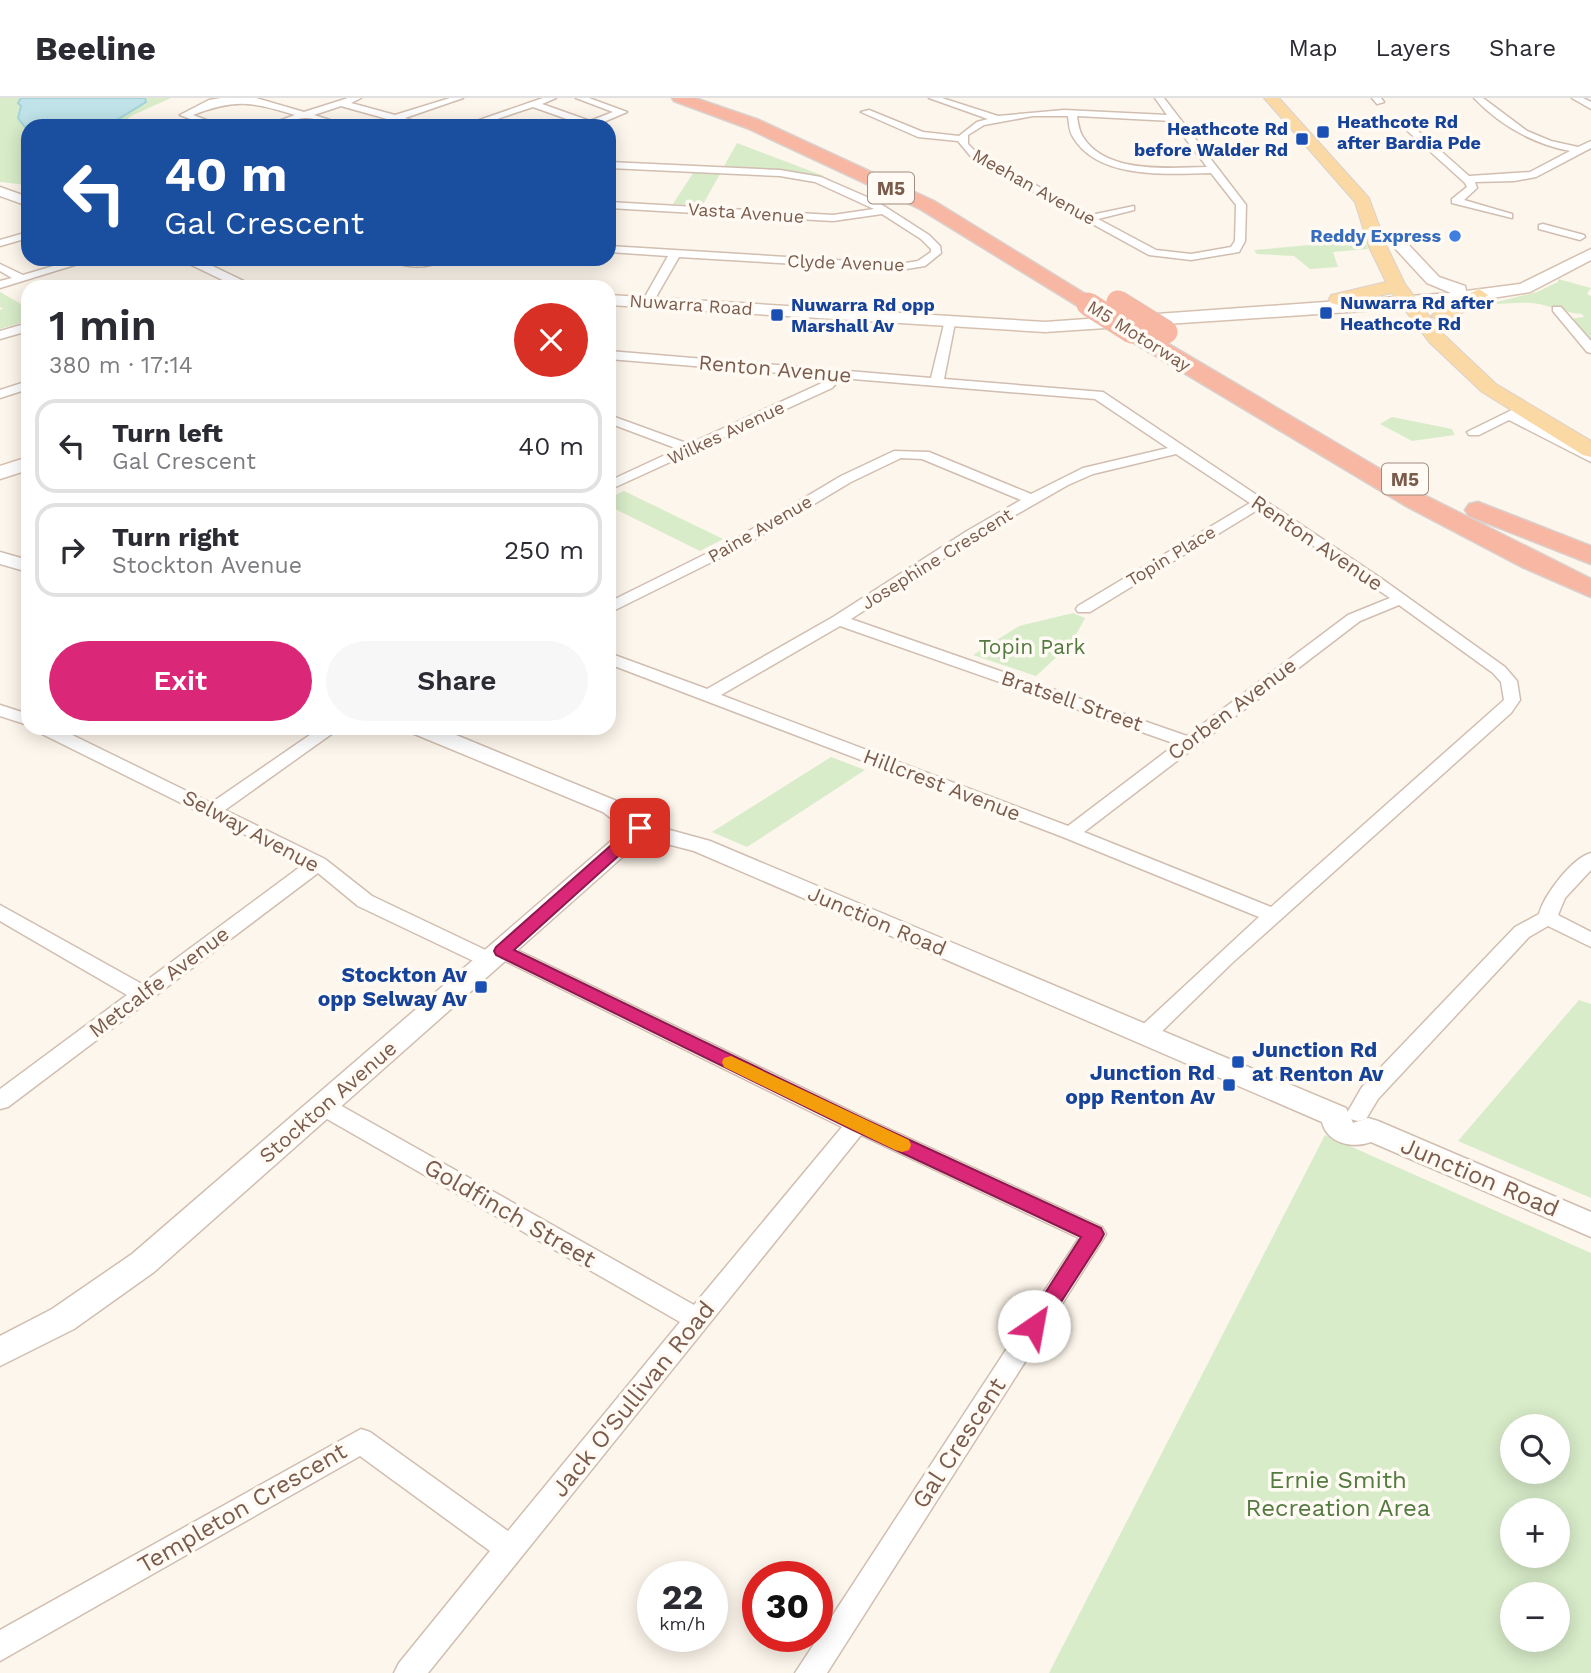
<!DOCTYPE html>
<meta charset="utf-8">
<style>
:root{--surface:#fff;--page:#f7f7f7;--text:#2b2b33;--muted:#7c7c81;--line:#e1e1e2;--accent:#db2777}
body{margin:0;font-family:"Work Sans",sans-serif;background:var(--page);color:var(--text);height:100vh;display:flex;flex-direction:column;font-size:26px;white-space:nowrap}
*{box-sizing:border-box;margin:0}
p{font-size:23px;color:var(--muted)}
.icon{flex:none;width:38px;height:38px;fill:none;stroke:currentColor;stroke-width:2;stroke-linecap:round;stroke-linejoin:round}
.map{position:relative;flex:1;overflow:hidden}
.drawer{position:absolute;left:21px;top:182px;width:595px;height:455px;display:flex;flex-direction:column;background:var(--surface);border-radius:21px;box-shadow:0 4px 18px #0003}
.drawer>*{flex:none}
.hud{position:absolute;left:21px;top:21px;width:595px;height:147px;border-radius:21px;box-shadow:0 4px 18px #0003;background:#1a4fa0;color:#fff;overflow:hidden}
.buttons{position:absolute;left:1500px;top:1316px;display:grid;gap:14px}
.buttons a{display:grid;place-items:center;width:70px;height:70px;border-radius:50%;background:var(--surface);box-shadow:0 4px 18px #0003;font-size:35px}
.speed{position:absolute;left:637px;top:1463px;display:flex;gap:14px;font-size:35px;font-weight:700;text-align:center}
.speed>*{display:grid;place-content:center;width:91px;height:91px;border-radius:50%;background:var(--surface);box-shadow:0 4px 18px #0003;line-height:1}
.speed small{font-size:18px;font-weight:400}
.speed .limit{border:10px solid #d22;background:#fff;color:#111}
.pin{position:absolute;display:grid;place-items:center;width:60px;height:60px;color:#fff;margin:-30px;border-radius:14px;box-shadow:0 4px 10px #0006}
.me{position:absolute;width:77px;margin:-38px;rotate:33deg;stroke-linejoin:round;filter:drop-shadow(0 0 5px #0008)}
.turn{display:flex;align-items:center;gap:24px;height:147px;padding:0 28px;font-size:32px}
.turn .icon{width:91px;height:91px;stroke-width:2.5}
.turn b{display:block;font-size:49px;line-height:60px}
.round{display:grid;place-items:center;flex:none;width:74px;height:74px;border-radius:37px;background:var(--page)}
.summary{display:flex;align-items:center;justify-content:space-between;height:119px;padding:0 28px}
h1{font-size:42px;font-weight:600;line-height:52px}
.action{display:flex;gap:14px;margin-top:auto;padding:14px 28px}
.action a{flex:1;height:80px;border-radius:42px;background:var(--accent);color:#fff;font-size:28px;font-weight:600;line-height:80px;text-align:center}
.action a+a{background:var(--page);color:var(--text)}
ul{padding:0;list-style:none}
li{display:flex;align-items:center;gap:21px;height:94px;margin:0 14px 10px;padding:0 14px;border:4px solid var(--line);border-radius:21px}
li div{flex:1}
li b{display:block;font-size:26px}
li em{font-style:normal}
header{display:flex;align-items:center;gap:42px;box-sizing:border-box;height:98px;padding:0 35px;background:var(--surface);border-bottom:2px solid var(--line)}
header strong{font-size:33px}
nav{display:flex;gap:38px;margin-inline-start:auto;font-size:24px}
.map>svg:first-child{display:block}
.green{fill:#d8ecc9;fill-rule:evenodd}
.water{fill:#bfe3e8;stroke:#a5d3da;stroke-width:2}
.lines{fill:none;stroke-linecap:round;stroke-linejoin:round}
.minor-casing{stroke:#d1beb0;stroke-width:3}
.tertiary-casing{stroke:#d1beb0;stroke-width:3}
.secondary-casing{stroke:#d6c0b0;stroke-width:3}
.primary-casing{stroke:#dad1cd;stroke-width:2}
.motorway-casing{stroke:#dad1cd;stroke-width:3}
.minor{fill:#fff;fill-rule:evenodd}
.tertiary{fill:#fff;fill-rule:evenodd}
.secondary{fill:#fff;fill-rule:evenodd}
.primary{fill:#fbd9a5;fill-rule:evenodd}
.motorway{fill:#f7b7a3;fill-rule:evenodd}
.motorway-bridge-casing{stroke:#dad1cd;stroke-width:24;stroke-linecap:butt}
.motorway-bridge{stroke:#f7b7a3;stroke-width:23}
.route{fill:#db2777;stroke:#8e194d;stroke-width:2}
.slow{fill:#f59e0b}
.transit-dot{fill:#1a4fb4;stroke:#fffaf3;stroke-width:2.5}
.shop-dot{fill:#3f7fe0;stroke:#fffaf3;stroke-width:2.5}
.labels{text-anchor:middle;stroke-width:7;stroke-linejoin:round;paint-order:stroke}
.far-transit-label{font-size:18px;font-weight:bold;fill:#164399;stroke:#fffaf3;text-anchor:start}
.far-street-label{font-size:18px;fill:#7a5c4d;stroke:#fffaf3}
.far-shop-label{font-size:18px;font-weight:bold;fill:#366cbe;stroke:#fffaf3;text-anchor:end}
.shield{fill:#fffaf3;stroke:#a28b7f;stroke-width:2}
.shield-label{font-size:19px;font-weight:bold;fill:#7a5c4d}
.street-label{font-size:21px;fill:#7a5c4d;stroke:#fffaf3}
.park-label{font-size:21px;fill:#537a41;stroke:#fffaf3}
.transit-label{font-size:21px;font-weight:bold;fill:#164399;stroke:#fffaf3;text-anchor:end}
.near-street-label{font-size:24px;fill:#7a5c4d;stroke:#fffaf3}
.near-park-label{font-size:24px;fill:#537a41;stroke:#fffaf3}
</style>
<header>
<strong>Beeline</strong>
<nav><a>Map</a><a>Layers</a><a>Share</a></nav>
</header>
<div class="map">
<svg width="1591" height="1575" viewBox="0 0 1591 1575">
<rect width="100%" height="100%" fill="#fdf6ec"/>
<path class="green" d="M0,0h171l-40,18 -12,10h-91v59l-28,-3z
M737,45l87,33 -101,-8z
M693,75l27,1 -18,32 -29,-2z
M1365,142l3,9 -35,3 5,15 -28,2 -16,-13 -37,-2 -3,-4z
M1558,181l33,9 -4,6 4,2v48l-22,-25 15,-2 -2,-3c-15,-1 -29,-7 -43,-10 -15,-3 -35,0 -51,0l49,-12 21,-10z
M0,194l21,12 7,-2v19l-28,8v-19l3,-1 -3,-2z
M1392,319l60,12 3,6 -43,6 -32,-17z
M624,393l99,48 -23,12 -91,-45v-8z
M1073,515l12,5 -14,26 -35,32 -63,-21 46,-29z
M831,659l34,13 -118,77 -35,-15z
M1579,902l12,4v194l-133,-57z
M1325,1037l266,118v420h-542zM1512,1328h46v46h-46zM1512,1412h46v46h-46zM1512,1496h46v46h-46z"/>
<path class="water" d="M21,0h124l1,4 -39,24h-79v5l-10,-13 3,-12 -3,-3z"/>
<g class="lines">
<g class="minor-casing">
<path id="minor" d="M221,0h35l48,14 44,-14h13l-10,5 44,12 55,-17h13l-58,20 22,8h-15l-71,-20 -27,9 34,11c-15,0 -32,-9 -44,-8 -14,1 -25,8 -39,8l30,-11c-43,-13 -59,-17 -102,0l29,11h-14l-28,-11 29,-15z
M543,0h13l-14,6 48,17 23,-9 -37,-14h13l38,14 -33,14h-15l2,-2 -48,-17 -57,19h-14z
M929,0h13l56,18 66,-6 103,5 -12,-17h9l82,107 -1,36 -6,11 -48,8 -42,-5 -177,-97 -14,-17 -40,-4 -57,-25 8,-2 54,22 36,4 18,-14 11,-3zM1033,18h35c1,7 1,15 5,21 25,43 96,37 138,36l25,32 -1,36 -4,6 -40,7 -35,-4 -58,-31 36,-9v-4l-43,9 -113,-61 -10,-10v-9l16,-10zM1077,18l95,5 35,46c-38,1 -101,7 -124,-30 -4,-6 -5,-14 -6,-21z
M1372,0h9l3,4 -7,2z
M1474,0h9l44,33 24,10 27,6 13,-6v7l-55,29 -22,4 -39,1 2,6 -13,12 48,14v4l-60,-15v-4l15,-12 -2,-4 -63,-57v-4h6l61,54 61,-4 40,-21c-37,-7 -70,-26 -96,-53z
M1572,0h11l8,4v7z
M609,64l171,8 41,7 55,24 53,34 11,11 1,7 -16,13 -25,4 -221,-13 -27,47h-8l-2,-2 26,-46 -59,-4v-6l291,18 18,-3 13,-9v-3l-10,-10 -39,-25 -49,7 -224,-13v-6l224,13 41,-6 -59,-27 -35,-6 -171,-8z
M1543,126l41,11 1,2 -5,3 -41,-11v-4z
M28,134v6l-28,8v-6z
M77,161h17l-94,29v-7l12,-3 -12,-7v-7l23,11z
M390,161h55c-14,10 -41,10 -55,0z
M1553,209h8l30,34v12l-4,-1 -34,-41z
M945,222l10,3 -11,56 159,13 279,187 123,88 12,14 3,19 -9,13 -279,250 -80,78 -8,3 -8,-3 -3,-5 3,-5 123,-114 -196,-80 -454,-173v-11l98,36 126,-72 134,-86 54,-31 -99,-41 -21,-1 -50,24 -109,65 -133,66v-11l123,-61 109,-65 53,-25 35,1 102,42 52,-26 85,-20 -73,-49 -254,-21 -9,10 -223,102v-9l69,-32 -69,-26v-8l80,29 135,-62 5,-5 -220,-18v-8l322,27zM1176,356l74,49 -172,103 -2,3 2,3h12l169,-103 131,89 -42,17 -161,121 -336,-117 126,-82 91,-52 25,-11zM1399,507l94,68 8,9 3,18 -233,207 -187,-75 276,-211zM840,528l336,118 -108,82 -347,-131z
M28,225v8l-28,8v-8z
M28,283v8l-28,9v-8z
M1520,308l6,4 -7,5 72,37v10l-82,-42 -30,15h-10l-2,-3z
M0,607l28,9v11l-28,-9z
M35,630h23l153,75 109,-75h20l-115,82 100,49 47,37 122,58 -2,-3 3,-5h14l356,172 237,109 4,7 -4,7 -275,432h-32l284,-435 -218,-103 -433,538h-34l5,-10 91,-112 -130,-95 -360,205v-31l361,-201 9,3 138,99 172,-209 -365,-210 -3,-6 3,-6 8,-2 8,2 363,205 148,-178 -343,-169 2,3 -3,5h-14l-126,-60 -40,-33 -310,234 -8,2v-20l127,-94 -127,-74v-16l142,79 162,-120 -266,-132z
M1591,755v17l-26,28 -7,17 33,17v15l-43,-21 -19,11 -151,162 -12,20 -8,2 -8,-2 -3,-6 15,-26 153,-160 24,-13c5,-19 33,-56 52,-61z"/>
</g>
<g class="tertiary-casing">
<path id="tertiary" d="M0,89l28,10v9l-28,-10z
M179,161h19l58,28h-19z
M0,454l28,8v12l-28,-8z
M409,630h30l180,74 29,22 62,17 636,267 7,15 15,-5 10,3 213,91v25l-220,-95c-19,7 -44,1 -49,-20l-628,-271 -50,-13 -490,434 -80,57 -74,37v-30l52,-27 80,-55 493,-425 -22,-17 -191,-79z"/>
</g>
<g class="secondary-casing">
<path id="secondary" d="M1400,142l6,2 33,35 26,9 1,5 54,-7 71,-35v11l-61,32 -51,8 -116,11 -318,21 -436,-27v-10l436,27 406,-29 -24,-10 -35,-38z
M28,359v13l-28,9v-13z"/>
</g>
<g class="primary-casing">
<path id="primary" d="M1264,0h15l90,100 18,49 18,37 38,50 53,50 95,57v16l-8,-2 -101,-63 -53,-50 -37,-49 -54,12 -7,-2 -2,-4 2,-4 55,-13 -17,-35 -14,-45z
M1479,191l9,6 -11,11 -36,16 -10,-6 8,-7z"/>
</g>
<g class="motorway-casing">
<path id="motorway" d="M672,0h23l64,22 175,81 161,99 4,4 -4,4h-14l-161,-99 -173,-81 -73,-27z
M1132,227l8,2 284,168 167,84v18l-69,-30 -116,-61 -282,-169 -3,-5 3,-5z
M1478,404l113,44v18l-122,-48 -4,-6 4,-6z"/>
</g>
<use href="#minor" class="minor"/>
<use href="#tertiary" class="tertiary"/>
<use href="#secondary" class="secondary"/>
<use href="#primary" class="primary"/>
<use href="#motorway" class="motorway"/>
<g class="motorway-bridge-casing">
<path id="motorway-bridge" d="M1118,204l48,30
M1088,206l44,28"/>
</g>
<use href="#motorway-bridge" class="motorway-bridge"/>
</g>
<path class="route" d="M640,726l7,4 -2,4 -131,118 350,169 237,109 3,6 -3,6 -60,93 -7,2 -7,-2 -3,-7 57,-89 -230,-108 -355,-174 -2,-4 2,-4 138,-122z"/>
<path class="slow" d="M731,958l178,84 2,5 -2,5 -7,2 -7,-2 -171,-83 -2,-5 2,-4z"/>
<g class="transit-dot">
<rect x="1316" y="27" width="14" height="14" rx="3.5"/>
<rect x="1295" y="34" width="14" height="14" rx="3.5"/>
<rect x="1319" y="208" width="14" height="14" rx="3.5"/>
<rect x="770" y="210" width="14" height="14" rx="3.5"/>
<rect x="474" y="882" width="14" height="14" rx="3.5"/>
<rect x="1231" y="957" width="14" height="14" rx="3.5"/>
<rect x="1222" y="980" width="14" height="14" rx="3.5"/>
</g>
<circle class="shop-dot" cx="1455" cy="138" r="7"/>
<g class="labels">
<g class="far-transit-label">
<text x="1337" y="30">Heathcote Rd<tspan x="1337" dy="21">after Bardia Pde</tspan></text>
<text x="1288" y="37" text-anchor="end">Heathcote Rd<tspan x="1288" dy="21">before Walder Rd</tspan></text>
<text x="1340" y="211">Nuwarra Rd after<tspan x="1340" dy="21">Heathcote Rd</tspan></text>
<text x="791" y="213">Nuwarra Rd opp<tspan x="791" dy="21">Marshall Av</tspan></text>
</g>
<g class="far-street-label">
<text transform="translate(1034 89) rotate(29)" y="6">Meehan Avenue</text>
<text transform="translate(746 115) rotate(4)" y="6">Vasta Avenue</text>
<text transform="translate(846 165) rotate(2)" y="6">Clyde Avenue</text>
<text transform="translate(691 207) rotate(4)" y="6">Nuwarra Road</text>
<text transform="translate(1139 238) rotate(32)" y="6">M5 Motorway</text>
<text transform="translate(726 335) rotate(-25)" y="6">Wilkes Avenue</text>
<text transform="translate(760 431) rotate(-30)" y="6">Paine Avenue</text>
<text transform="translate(1171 458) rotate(-31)" y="6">Topin Place</text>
<text transform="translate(937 461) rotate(-32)" y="6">Josephine Crescent</text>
</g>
<g class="far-shop-label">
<text x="1441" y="144">Reddy Express</text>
</g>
<g class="shield">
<rect x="868" y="74.5" width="46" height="31" rx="5"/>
<rect x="1382" y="365.5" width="46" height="31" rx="5"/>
</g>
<g class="shield-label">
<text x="891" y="97">M5</text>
<text x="1405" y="388">M5</text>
</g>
<g class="street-label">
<text transform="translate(775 271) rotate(5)" y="7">Renton Avenue</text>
<text transform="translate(1317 445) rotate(34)" y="7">Renton Avenue</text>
<text transform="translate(1072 603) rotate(19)" y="7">Bratsell Street</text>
<text transform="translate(1232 611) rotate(-37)" y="7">Corben Avenue</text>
<text transform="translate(942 687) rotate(21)" y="7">Hillcrest Avenue</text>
<text transform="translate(251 733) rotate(28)" y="7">Selway Avenue</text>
<text transform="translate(877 823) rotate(23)" y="7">Junction Road</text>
<text transform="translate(159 884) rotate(-37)" y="7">Metcalfe Avenue</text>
<text transform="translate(328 1004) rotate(-41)" y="7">Stockton Avenue</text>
</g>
<g class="park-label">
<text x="1032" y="556">Topin Park</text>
</g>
<g class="transit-label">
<text x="467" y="884">Stockton Av<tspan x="467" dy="24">opp Selway Av</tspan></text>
<text x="1252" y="959" text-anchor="start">Junction Rd<tspan x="1252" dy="24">at Renton Av</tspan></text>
<text x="1215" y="982">Junction Rd<tspan x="1215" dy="24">opp Renton Av</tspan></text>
</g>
<g class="near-street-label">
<text transform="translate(1480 1079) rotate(23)" y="8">Junction Road</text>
<text transform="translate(510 1115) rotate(30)" y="8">Goldfinch Street</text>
<text transform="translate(633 1301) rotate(-51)" y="8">Jack O'Sullivan Road</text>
<text transform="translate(959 1345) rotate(-57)" y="8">Gal Crescent</text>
<text transform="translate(242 1410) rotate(-30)" y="8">Templeton Crescent</text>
</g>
<g class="near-park-label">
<text x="1338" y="1390">Ernie Smith<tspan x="1338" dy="28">Recreation Area</tspan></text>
</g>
</g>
</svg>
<div class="buttons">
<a><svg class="icon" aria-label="search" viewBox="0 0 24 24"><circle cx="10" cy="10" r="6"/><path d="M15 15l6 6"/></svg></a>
<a>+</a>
<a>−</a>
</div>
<div class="speed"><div>22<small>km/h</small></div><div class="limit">30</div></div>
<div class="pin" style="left:640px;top:730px;background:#d93025"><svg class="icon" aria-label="arrive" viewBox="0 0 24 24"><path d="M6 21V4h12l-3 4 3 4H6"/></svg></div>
<svg class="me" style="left:1034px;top:1228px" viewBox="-20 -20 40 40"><circle r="19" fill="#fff"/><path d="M0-13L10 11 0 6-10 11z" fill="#db2777"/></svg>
<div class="hud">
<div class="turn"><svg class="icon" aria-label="left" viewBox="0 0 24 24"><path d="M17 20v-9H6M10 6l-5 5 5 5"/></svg><div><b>40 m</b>Gal Crescent</div></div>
</div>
<section class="drawer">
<div class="summary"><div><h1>1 min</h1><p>380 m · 17:14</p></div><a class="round" style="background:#d93025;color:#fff"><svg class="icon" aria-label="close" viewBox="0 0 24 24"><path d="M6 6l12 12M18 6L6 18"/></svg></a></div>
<ul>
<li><svg class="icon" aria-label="left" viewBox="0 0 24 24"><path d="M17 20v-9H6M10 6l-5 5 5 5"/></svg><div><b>Turn left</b><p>Gal Crescent</p></div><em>40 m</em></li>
<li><svg class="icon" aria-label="right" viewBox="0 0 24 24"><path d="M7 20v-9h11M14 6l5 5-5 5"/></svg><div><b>Turn right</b><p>Stockton Avenue</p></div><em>250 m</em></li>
</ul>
<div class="action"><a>Exit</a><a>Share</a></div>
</section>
</div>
